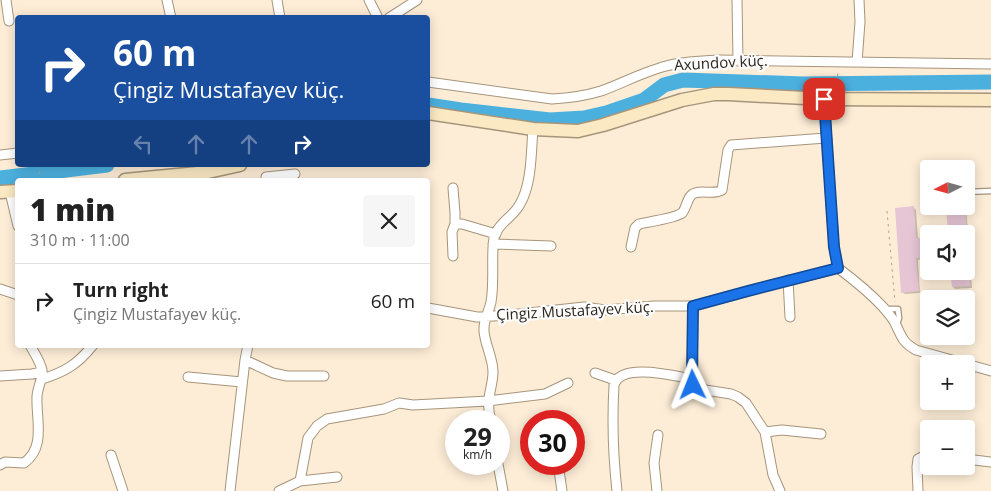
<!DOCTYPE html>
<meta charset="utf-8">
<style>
:root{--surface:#fff;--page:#f6f6f6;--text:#222;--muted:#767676;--line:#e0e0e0}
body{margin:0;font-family:"Open Sans",sans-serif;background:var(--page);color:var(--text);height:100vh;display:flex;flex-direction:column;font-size:19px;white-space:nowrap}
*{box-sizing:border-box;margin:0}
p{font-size:16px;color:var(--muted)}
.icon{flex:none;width:28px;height:28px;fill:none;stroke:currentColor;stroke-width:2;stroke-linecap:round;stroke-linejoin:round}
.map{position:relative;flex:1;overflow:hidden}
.sheet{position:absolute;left:15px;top:178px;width:415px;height:170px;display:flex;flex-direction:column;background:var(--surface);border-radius:5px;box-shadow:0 2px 12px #0003}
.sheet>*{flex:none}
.banner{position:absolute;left:15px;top:15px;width:415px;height:152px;border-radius:5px;box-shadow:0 2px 12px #0003;background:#1a4fa0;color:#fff;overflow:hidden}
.needle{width:32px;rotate:264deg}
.tools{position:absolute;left:920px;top:160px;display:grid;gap:10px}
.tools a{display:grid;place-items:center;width:55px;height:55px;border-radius:5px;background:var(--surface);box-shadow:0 2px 12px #0003;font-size:25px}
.speed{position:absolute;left:445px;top:410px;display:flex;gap:10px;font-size:25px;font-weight:700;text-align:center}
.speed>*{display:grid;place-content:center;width:65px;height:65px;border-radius:50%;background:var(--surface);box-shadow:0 2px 12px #0003;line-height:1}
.speed small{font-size:12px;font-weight:400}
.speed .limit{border:8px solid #d22;background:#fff;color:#111}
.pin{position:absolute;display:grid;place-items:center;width:42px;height:42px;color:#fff;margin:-21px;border-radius:10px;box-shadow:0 2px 8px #0006}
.me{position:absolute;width:55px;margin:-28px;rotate:358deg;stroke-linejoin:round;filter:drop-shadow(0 0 4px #0008)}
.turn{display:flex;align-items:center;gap:18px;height:105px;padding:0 15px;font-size:22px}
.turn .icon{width:65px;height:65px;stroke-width:2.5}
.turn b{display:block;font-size:35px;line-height:42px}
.lanes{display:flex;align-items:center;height:48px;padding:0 15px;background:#0003;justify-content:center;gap:25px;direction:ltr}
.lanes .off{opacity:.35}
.round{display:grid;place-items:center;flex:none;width:52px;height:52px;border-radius:5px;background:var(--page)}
.overview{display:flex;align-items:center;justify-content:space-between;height:85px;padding:0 15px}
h1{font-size:30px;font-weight:800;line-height:38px}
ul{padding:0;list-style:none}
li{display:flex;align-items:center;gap:15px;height:75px;padding:0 15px;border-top:1px solid var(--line)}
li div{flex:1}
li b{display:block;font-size:19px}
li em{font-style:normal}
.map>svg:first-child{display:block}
.shadow{fill:#0003}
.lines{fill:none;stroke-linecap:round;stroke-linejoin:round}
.river{stroke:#4cb0de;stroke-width:15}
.building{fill:#e6c5d4}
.lane-casing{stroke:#a6957b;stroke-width:7}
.street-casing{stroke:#a6957b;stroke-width:11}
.secondary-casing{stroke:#a6957b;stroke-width:15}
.path{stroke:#aea290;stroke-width:1;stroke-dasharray:2.5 4;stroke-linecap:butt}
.lane{stroke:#fff;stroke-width:4.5}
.street{stroke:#fff;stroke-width:9}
.secondary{stroke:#fae9c3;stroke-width:12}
.route-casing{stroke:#114b97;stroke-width:12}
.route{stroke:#1a73e8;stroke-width:9}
.labels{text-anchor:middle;stroke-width:4.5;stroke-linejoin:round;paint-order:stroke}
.street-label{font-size:15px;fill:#2d261c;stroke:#fdfdfd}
</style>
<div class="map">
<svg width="991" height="491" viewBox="0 0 991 491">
<rect width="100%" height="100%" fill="#fdedd7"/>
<path class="shadow" d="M947,206h19l6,82 -17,1 -2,-2 13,-16v-37z
M914,208l2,2 2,29h11v20l-11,1 2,33 -15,1 -3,-2z"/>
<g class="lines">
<path class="river" d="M428,105l33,5 89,10 34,-2 22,-5 38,-13 20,-15 19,-5 121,4 187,-2
M0,178l107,-13"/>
</g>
<path class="building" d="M914,206l2,32 13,-1v20l-13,1 3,33 -18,2 -6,-85z
M946,206h19l2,28h-19z
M966,248h2l2,38 -18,1 -2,-16h16z"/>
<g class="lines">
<g class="lane-casing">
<path id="lane" d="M966,192l25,-1
M885,309h13l1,9 -2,7"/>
</g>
<g class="street-casing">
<path id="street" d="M6,0l3,21
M167,0l4,18
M277,0l3,18
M369,0l9,18
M737,0l1,61
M389,18l28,-18
M857,62l3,-40 -1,-22
M428,82l124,17c17,-1 33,-3 49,-8 22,-8 42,-19 65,-25 17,-5 35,-5 53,-6l272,4
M824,99l10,148 4,21
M0,155l18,-2
M266,177l29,-3
M453,188l2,25v11l-3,8 1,24
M10,192l8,34
M455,224h7l34,10
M493,244l58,2
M631,247l4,-19 4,-4c9,-2 37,-6 43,-11 5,-5 5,-18 13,-20 9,-3 19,2 27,-3l6,-40 3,-5 95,-7
M788,280l2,37
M0,289l18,6
M693,306l-1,73 1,6 6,4 32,5 7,3 8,6 19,29 8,43 7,16
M428,308l49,9 33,-2 74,-8 21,3 49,-4h39l55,-15 90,-23c16,12 32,25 45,39 4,5 9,10 12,16 7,14 7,19 21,27l75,21
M245,360l28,13 14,3h37
M595,373l20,7
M0,376l32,-2 10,-2
M188,377l54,5
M42,379c23,-7 36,-15 51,-34
M491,421c-2,-7 -3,-15 -2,-23 1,-8 4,-17 4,-26 0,-14 -8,-27 -9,-41 -1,-11 5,-19 7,-29 3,-16 1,-37 2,-54 0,-4 1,-11 3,-15 5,-12 18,-17 24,-29 12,-20 11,-52 13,-75
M765,432l17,-2 39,4
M111,455l12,36
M966,459l25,3
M498,464l5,27
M0,465l5,-3 19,1c22,-16 12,-43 13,-66 0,-9 6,-18 5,-27 -2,-9 -8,-17 -12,-25
M559,470l3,21
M300,481l37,-4
M230,491l15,-131 3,-15
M279,491l21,-10 8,-43 9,-12 10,-7 57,-10 15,-6 14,2 75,-4 57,-7 23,-11
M617,491c-4,-36 -5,-71 -3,-106 7,-23 60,-9 78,-6
M657,491l-3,-28 4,-28
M918,491l-1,-24 1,-8 4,-2 7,-1"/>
</g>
<g class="secondary-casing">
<path id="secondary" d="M428,113l105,16 45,2 25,-6 79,-25 32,-6h14l96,5 167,1
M125,180l83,-8 32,-7
M0,192l18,-1"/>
</g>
<path class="path" d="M837,89l1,-19
M39,165l1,15
M887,211l8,91"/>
<use href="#lane" class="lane"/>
<use href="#street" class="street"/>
<use href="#secondary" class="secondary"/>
</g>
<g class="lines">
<g class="route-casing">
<path id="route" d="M693,385l-1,-6 1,-73 55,-15 90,-23 -4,-21 -10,-148"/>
</g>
<use href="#route" class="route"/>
</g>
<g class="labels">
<g class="street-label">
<text transform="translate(721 63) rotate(-3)" y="5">Axundov küç.</text>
<text transform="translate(575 311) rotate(-3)" y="5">Çingiz Mustafayev küç.</text>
</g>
</g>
</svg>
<div class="tools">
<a><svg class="needle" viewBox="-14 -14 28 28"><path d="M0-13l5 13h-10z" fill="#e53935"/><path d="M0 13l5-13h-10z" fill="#767676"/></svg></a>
<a><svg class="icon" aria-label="sound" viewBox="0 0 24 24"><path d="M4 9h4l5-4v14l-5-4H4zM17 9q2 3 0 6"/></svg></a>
<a><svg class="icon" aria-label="layers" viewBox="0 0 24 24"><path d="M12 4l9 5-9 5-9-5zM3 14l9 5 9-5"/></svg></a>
<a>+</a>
<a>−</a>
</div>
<div class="speed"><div>29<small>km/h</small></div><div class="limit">30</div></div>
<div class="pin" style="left:824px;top:99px;background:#d93025"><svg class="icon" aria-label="arrive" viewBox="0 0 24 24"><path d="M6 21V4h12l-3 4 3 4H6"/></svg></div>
<svg class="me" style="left:693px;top:385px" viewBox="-20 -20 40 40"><path d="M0-17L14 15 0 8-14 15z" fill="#1a73e8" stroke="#fff" stroke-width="4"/></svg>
<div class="banner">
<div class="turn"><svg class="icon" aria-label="right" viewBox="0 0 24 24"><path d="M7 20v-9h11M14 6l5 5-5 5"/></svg><div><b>60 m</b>Çingiz Mustafayev küç.</div></div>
<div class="lanes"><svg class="icon off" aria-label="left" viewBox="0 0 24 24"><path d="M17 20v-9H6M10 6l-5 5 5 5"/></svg><svg class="icon off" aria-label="ahead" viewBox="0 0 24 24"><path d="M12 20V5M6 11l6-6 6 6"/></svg><svg class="icon off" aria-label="ahead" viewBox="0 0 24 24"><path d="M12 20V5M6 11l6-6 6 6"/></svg><svg class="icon" aria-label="right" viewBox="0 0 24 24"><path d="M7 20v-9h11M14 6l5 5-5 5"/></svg></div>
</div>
<section class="sheet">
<div class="overview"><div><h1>1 min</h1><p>310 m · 11:00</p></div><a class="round"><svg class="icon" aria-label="close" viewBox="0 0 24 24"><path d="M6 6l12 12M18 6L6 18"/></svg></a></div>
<ul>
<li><svg class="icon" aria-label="right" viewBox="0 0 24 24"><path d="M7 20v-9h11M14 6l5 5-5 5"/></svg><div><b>Turn right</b><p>Çingiz Mustafayev küç.</p></div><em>60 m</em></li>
</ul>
</section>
</div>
